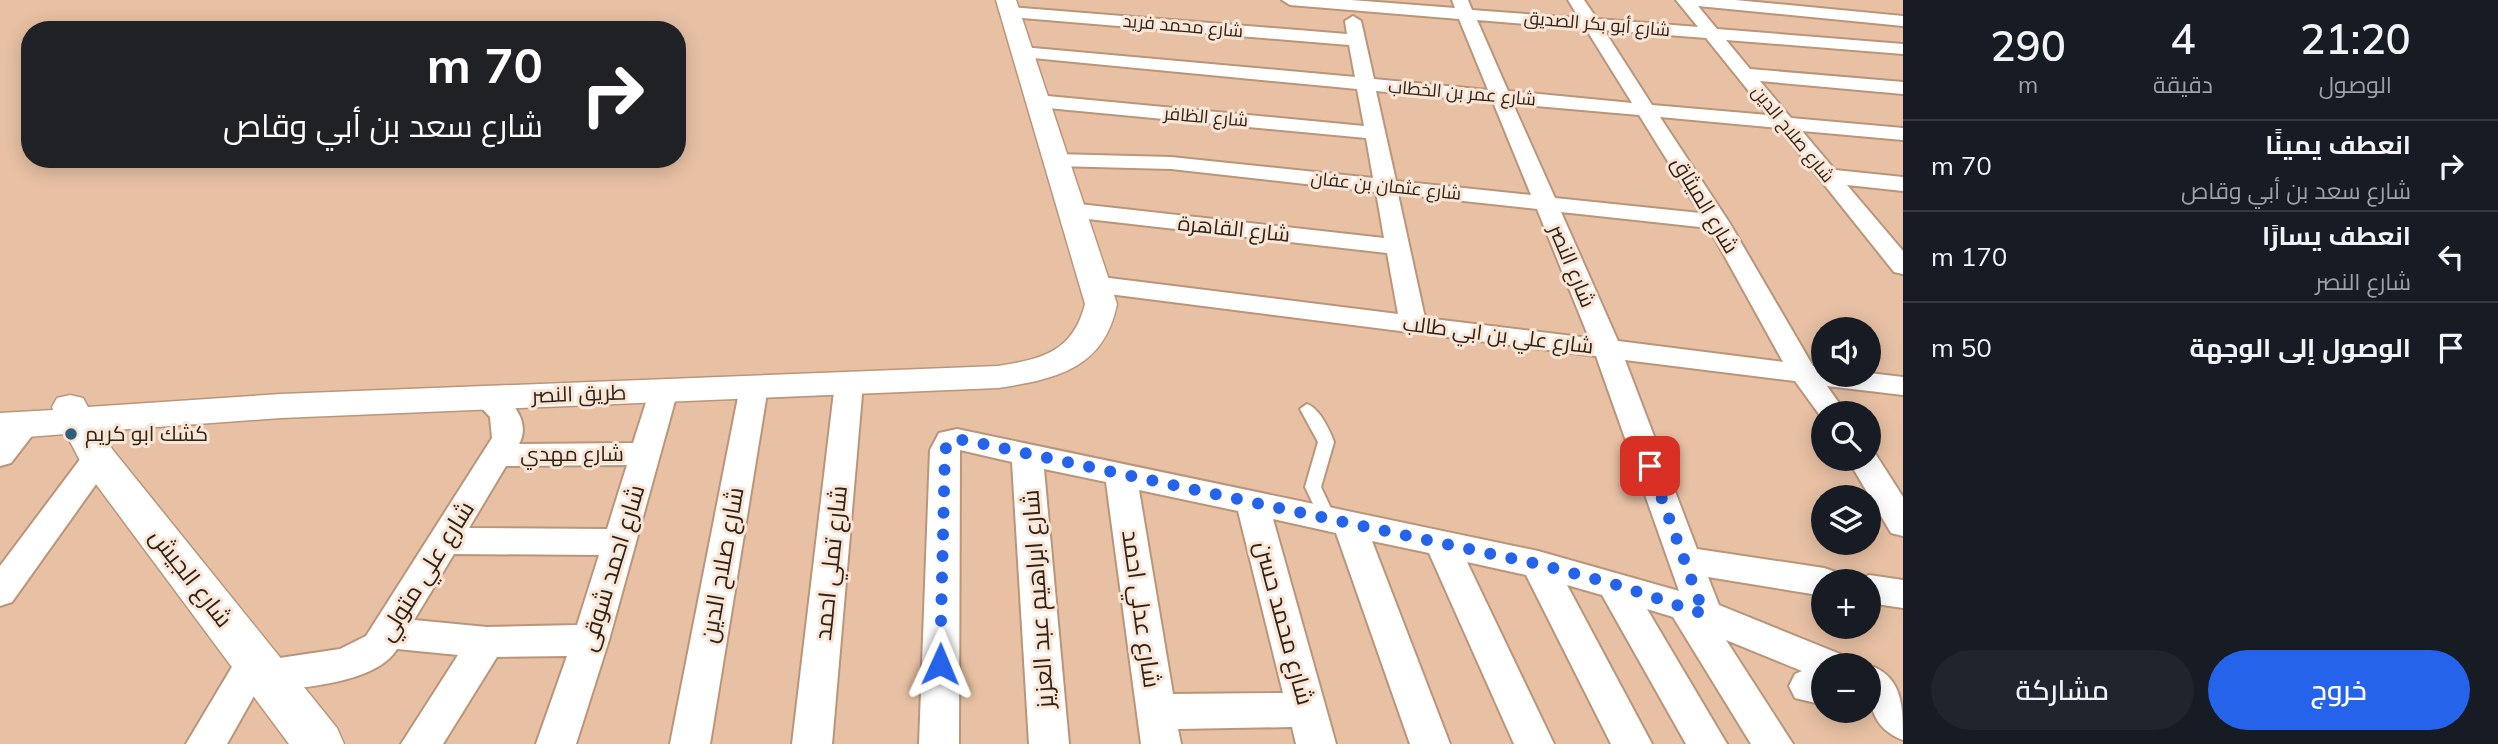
<!DOCTYPE html>
<html lang="ar">
<meta charset="utf-8">
<style>
:root{--surface:#171b24;--page:#20242c;--text:#f1f3f6;--muted:#9ea1a6;--line:#363941;--accent:#2563eb}
body{margin:0;font-family:Mulish,Cairo,sans-serif;background:var(--page);color:var(--text);direction:rtl;height:100vh;display:flex;flex-direction:column;font-size:26px;white-space:nowrap}
*{box-sizing:border-box;margin:0}
p{font-size:23px;color:var(--muted)}
.icon{flex:none;width:38px;height:38px;fill:none;stroke:currentColor;stroke-width:2;stroke-linecap:round;stroke-linejoin:round}
.map{position:relative;flex:1;overflow:hidden;direction:ltr}
.side{display:flex;flex-direction:column;background:var(--surface);width:595px}
.side>*{flex:none}
.top-card{position:absolute;left:21px;top:21px;width:665px;height:147px;border-radius:28px;box-shadow:0 4px 18px #0003;direction:rtl;background:#202124;color:#fff;overflow:hidden}
.tools{position:absolute;left:1811px;top:317px;display:grid;gap:14px}
.tools a{display:grid;place-items:center;width:70px;height:70px;border-radius:50%;background:var(--surface);box-shadow:0 4px 18px #0003;font-size:35px}
.pin{position:absolute;display:grid;place-items:center;width:60px;height:60px;color:#fff;margin:-30px;border-radius:14px;box-shadow:0 4px 10px #0006}
.me{position:absolute;width:77px;margin:-38px;rotate:1deg;stroke-linejoin:round;filter:drop-shadow(0 0 5px #0008)}
.turn{display:flex;align-items:center;gap:24px;height:147px;padding:0 28px;font-size:32px}
.turn .icon{width:91px;height:91px;stroke-width:2.5}
.turn b{display:block;font-size:49px;line-height:60px}
.eta{display:flex;justify-content:space-evenly;align-items:center;height:119px;text-align:center}
.eta b{font-size:42px;font-weight:600;line-height:49px}
.action{display:flex;gap:14px;margin-top:auto;padding:14px 28px}
.action a{flex:1;height:80px;border-radius:42px;background:var(--accent);color:#fff;font-size:28px;font-weight:600;line-height:80px;text-align:center}
.action a+a{background:var(--page);color:var(--text)}
ul{padding:0;list-style:none}
li{display:flex;align-items:center;gap:21px;height:91px;padding:0 28px;border-top:2px solid var(--line)}
li div{flex:1}
li b{display:block;font-size:26px}
li em{font-style:normal}
main{display:flex;flex:1;min-height:0}
.map>svg:first-child{display:block}
.lines{fill:none;stroke-linecap:round;stroke-linejoin:round}
.service-casing{stroke:#ba9579;stroke-width:4}
.minor-casing{stroke:#ba9579;stroke-width:4}
.tertiary-casing{stroke:#ba9579;stroke-width:3}
.service{fill:#fff;fill-rule:evenodd}
.minor{fill:#fff;fill-rule:evenodd}
.tertiary{fill:#fff;fill-rule:evenodd}
.route{stroke:#2563eb;stroke-width:12;stroke-dasharray:0 21.6}
.poi-dot{fill:#2f5d7c;stroke:#fae6d7;stroke-width:2.5}
.labels{text-anchor:middle;stroke-width:6;stroke-linejoin:round;paint-order:stroke}
.far-street-label{font-size:18px;fill:#302216;stroke:#fae6d7}
.street-label{font-size:21px;fill:#302216;stroke:#fae6d7}
.poi-label{font-size:21px;fill:#302216;stroke:#fae6d7;text-anchor:start}
.near-street-label{font-size:24px;fill:#302216;stroke:#fae6d7}
</style>
<main>
<section class="side">
<div class="eta">
<div><b>21:20</b><p>الوصول</p></div>
<div><b>4</b><p>دقيقة</p></div>
<div><b>290</b><p>m</p></div>
</div>
<ul>
<li><svg class="icon" aria-label="right" viewBox="0 0 24 24"><path d="M7 20v-9h11M14 6l5 5-5 5"/></svg><div><b>انعطف يمينًا</b><p>شارع سعد بن أبي وقاص</p></div><em>70 m</em></li>
<li><svg class="icon" aria-label="left" viewBox="0 0 24 24"><path d="M17 20v-9H6M10 6l-5 5 5 5"/></svg><div><b>انعطف يسارًا</b><p>شارع النصر</p></div><em>170 m</em></li>
<li><svg class="icon" aria-label="arrive" viewBox="0 0 24 24"><path d="M6 21V4h12l-3 4 3 4H6"/></svg><div><b>الوصول إلى الوجهة</b></div><em>50 m</em></li>
</ul>
<div class="action"><a>خروج</a><a>مشاركة</a></div>
</section>
<div class="map">
<svg width="1903" height="744" viewBox="0 0 1903 744">
<rect width="100%" height="100%" fill="#e8c1a4"/>
<g class="lines">
<g class="service-casing">
<path id="service" d="M1307,404c13,5 22,25 27,38l-13,45 15,32 -2,4 -6,2 -6,-2 -17,-36 13,-45 -18,-33z"/>
</g>
<g class="minor-casing">
<path id="minor" d="M1282,0h69l104,8 -3,-8h16l4,10 107,8 -11,-18h16l13,19 101,8 -22,-27h59l168,16v10l-205,-20 19,23 186,15v10l-177,-14 24,29 153,13v12l-143,-13 31,37 112,10v12l-101,-9 33,39 68,7v14l-56,-6 56,66v23l-9,-2 -115,-144 -119,-11 69,105 84,144 11,1v7l45,-1 34,4v18l-76,-9 19,27h-22v8l-29,-40 -170,-21 72,189 127,19 12,4 5,9h-17v15l-116,-19 11,28 121,49 6,11h-22v40l-29,-7 -6,-12 6,-12 7,-3 -76,-31 67,104h-42l-78,-127 -26,-8 80,135h-41l-84,-149 -35,-10 85,159h-41l-85,-169 -59,-13 87,182h-40l-85,-191 -57,-12 78,203h-40l-74,-211 -63,-14 63,225h-40l-4,-17 -114,2 3,15h-40l-35,-262 -62,-13 25,275h-40l-17,-282 -52,-12 -1,294h-40l11,-294 9,-17 18,-4 581,122 141,40 -83,-235 -503,-64 -9,-3 -4,-5 4,-5 9,-3 305,38 -11,-61 -317,-36 -8,-2 -3,-5 3,-5 8,-2 314,35 -8,-46 -205,-23 -116,-3 -8,-1 -3,-5 3,-5 8,-1 116,3 202,21 -7,-40 -329,-31 -10,-6 10,-6 327,31 -7,-37 -335,-32 -9,-5 9,-5 333,30 -6,-32 -340,-28 -8,-5 8,-5 338,27 -2,-13 8,-5 8,5 13,58 114,11 -29,-71 -169,-14zM1477,20l109,9 46,74 -124,-12zM1604,30l102,8 62,77 -116,-10zM1376,91l117,11 38,93 -135,-14zM1513,104l126,11 61,98 -145,-15zM1398,194l139,15 52,129 -164,-20zM1561,212l148,16 74,134 -165,-21zM1139,490l99,21 45,182 -110,1z
M849,374l10,2 4,7 -31,361h-40l43,-361 4,-7z
M754,378l10,2 4,7 -58,357h-40l70,-357 4,-7z
M664,381l10,2 4,7 -69,250 -33,104h-40l31,-88 -70,1 -54,87h-42l57,-89 -61,-6c-20,34 -94,38 -130,43l-9,-3 -31,55h-41l56,-94 13,-5 13,5 5,9 67,-10 26,-13 126,-198 -2,-21 -18,-19 4,-7c26,-7 58,27 43,53l114,-1 17,-53 4,-7zM627,465l-20,64 -138,-1 37,-62zM454,554l145,1 -22,70 -90,2 -73,-7z
M26,414l10,3 5,7 -30,39 -11,3v-31l16,-18z
M98,447l11,3 4,8 -4,8 -97,136 -12,4v-40l87,-116z
M1869,449l4,1 30,47v39l-12,-3 -44,-75h22z
M1869,575l34,5v28l-34,-5v-22h-13z
M1874,667c29,13 29,41 29,73 -34,-13 -34,-39 -34,-71z"/>
</g>
<g class="tertiary-casing">
<path id="tertiary" d="M996,0h20l101,304c-13,65 -61,75 -119,84l-717,30 -179,13 10,18 225,279 7,16h-55l-205,-276 -18,-34 -66,5v-26l53,-3 -1,-3 5,-9 13,-3 13,3 5,9 193,-13 717,-28c44,-7 75,-14 87,-62z"/>
</g>
<use href="#service" class="service"/>
<use href="#minor" class="minor"/>
<use href="#tertiary" class="tertiary"/>
</g>
<g class="lines">
<path class="route" d="M940,664l5,-214 5,-10h15l573,124 76,20 90,30 -54,-148"/>
</g>
<circle class="poi-dot" cx="71" cy="434" r="7"/>
<g class="labels">
<g class="far-street-label">
<text transform="translate(1597 24) rotate(5)" y="6">شارع أبو بكر الصديق</text>
<text transform="translate(1183 26) rotate(5)" y="6">شارع محمد فريد</text>
<text transform="translate(1462 93) rotate(5)" y="6">شارع عمر بن الخطاب</text>
<text transform="translate(1206 117) rotate(5)" y="6">شارع الظافر</text>
<text transform="translate(1793 134) rotate(51)" y="6">شارع صلاح الدين</text>
<text transform="translate(1386 186) rotate(6)" y="6">شارع عثمان بن عفان</text>
</g>
<g class="street-label">
<text transform="translate(1705 205) rotate(59)" y="7">شارع الميثاق</text>
<text transform="translate(1234 229) rotate(6)" y="7">شارع القاهرة</text>
<text transform="translate(1572 266) rotate(67)" y="7">شارع النصر</text>
<text transform="translate(1498 335) rotate(7)" y="7">شارع علي بن ابي طالب</text>
<text transform="translate(579 394) rotate(-2)" y="7">طريق النصر</text>
<text x="572" y="461">شارع مهدي</text>
</g>
<g class="poi-label">
<text x="85" y="441">كشك ابو كريم</text>
</g>
<g class="near-street-label">
<text transform="translate(831 563) rotate(-84)" y="8">شارع تملي احمد</text>
<text transform="translate(722 565) rotate(-80)" y="8">شارع صلاح الدين</text>
<text transform="translate(612 568) rotate(-73)" y="8">شارع احمد شوقى</text>
<text transform="translate(426 571) rotate(-58)" y="8">شارع علي متولي</text>
<text transform="translate(191 578) rotate(52)" y="8">شارع الجيش</text>
<text transform="translate(1038 599) rotate(-94)" y="8">شارع ابراهيم عبد العزيز</text>
<text transform="translate(1141 609) rotate(82)" y="8">شارع عدلي احمد</text>
<text transform="translate(1284 623) rotate(75)" y="8">شارع محمد حسن</text>
</g>
</g>
</svg>
<div class="tools">
<a><svg class="icon" aria-label="sound" viewBox="0 0 24 24"><path d="M4 9h4l5-4v14l-5-4H4zM17 9q2 3 0 6"/></svg></a>
<a><svg class="icon" aria-label="search" viewBox="0 0 24 24"><circle cx="10" cy="10" r="6"/><path d="M15 15l6 6"/></svg></a>
<a><svg class="icon" aria-label="layers" viewBox="0 0 24 24"><path d="M12 4l9 5-9 5-9-5zM3 14l9 5 9-5"/></svg></a>
<a>+</a>
<a>−</a>
</div>
<div class="pin" style="left:1650px;top:466px;background:#d93025"><svg class="icon" aria-label="arrive" viewBox="0 0 24 24"><path d="M6 21V4h12l-3 4 3 4H6"/></svg></div>
<svg class="me" style="left:940px;top:664px" viewBox="-20 -20 40 40"><path d="M0-17L14 15 0 8-14 15z" fill="#2563eb" stroke="#fff" stroke-width="4"/></svg>
<div class="top-card">
<div class="turn"><svg class="icon" aria-label="right" viewBox="0 0 24 24"><path d="M7 20v-9h11M14 6l5 5-5 5"/></svg><div><b>70 m</b>شارع سعد بن أبي وقاص</div></div>
</div>
</div>
</main>
